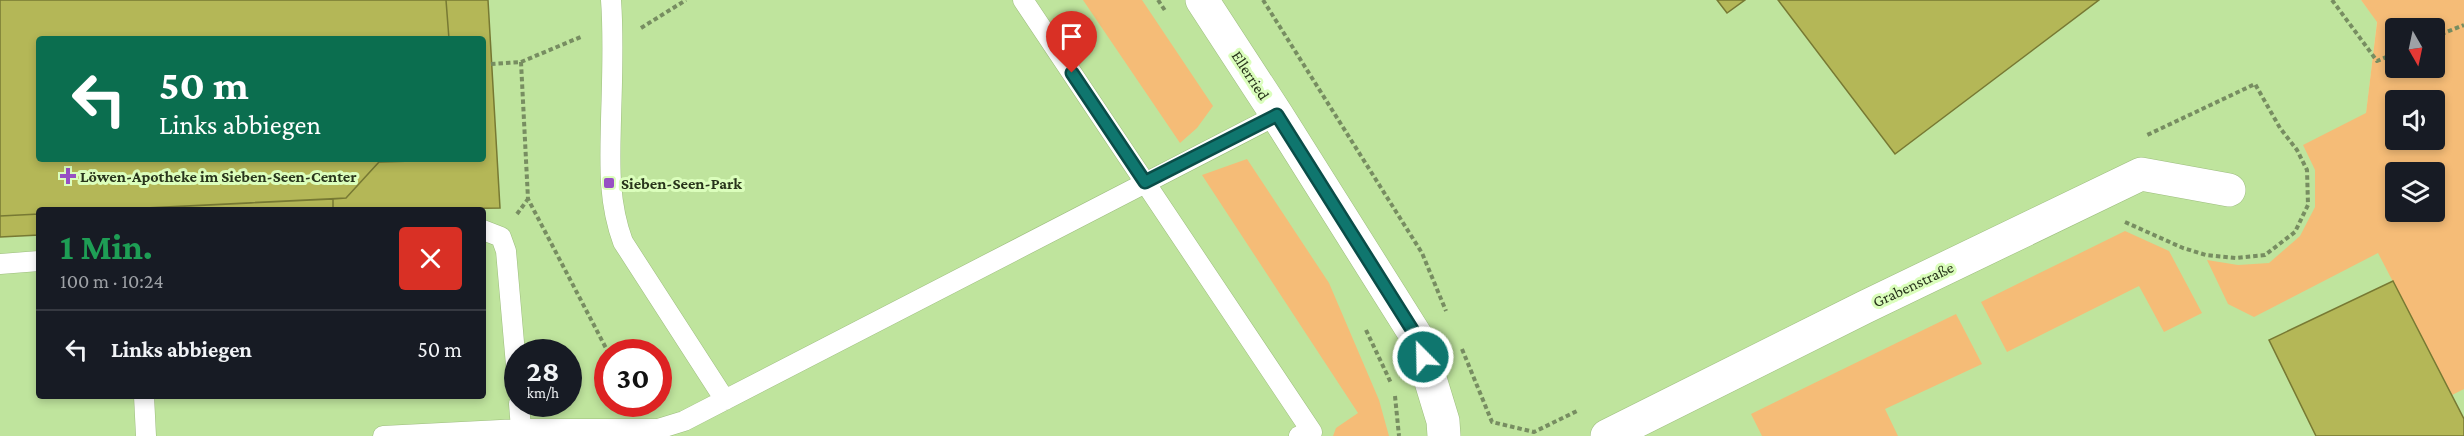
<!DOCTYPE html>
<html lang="de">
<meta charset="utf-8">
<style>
:root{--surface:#171b24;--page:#20242c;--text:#f1f3f6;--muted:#9ea1a6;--line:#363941}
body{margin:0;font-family:"Crimson Pro",serif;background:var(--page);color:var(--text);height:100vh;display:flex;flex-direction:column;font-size:22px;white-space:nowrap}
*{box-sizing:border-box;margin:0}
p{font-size:20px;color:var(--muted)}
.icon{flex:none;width:33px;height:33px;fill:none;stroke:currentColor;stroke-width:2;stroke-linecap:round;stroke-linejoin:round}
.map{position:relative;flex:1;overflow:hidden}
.drawer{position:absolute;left:36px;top:207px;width:450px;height:192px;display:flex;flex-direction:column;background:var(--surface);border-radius:6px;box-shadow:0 3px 9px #0003}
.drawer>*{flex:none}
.top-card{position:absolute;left:36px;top:36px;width:450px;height:126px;border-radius:6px;box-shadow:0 3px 9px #0003;background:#0b6e4f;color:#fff;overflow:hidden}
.needle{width:39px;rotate:171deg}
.buttons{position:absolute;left:2385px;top:18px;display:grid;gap:12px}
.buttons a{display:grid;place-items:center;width:60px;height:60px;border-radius:6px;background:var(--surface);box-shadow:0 3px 9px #0003;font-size:30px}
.speed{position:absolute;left:504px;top:339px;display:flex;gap:12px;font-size:30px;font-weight:700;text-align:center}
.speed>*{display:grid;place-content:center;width:78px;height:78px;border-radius:50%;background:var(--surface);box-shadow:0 3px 9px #0003;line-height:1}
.speed small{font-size:15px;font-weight:400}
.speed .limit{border:9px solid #d22;background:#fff;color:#111}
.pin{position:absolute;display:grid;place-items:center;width:51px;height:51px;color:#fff;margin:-62px -26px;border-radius:50% 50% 50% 0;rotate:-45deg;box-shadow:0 0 6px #0007}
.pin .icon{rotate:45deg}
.me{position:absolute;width:66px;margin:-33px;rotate:337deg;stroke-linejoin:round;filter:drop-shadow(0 0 4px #0008)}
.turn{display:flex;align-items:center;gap:21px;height:126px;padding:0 24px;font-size:27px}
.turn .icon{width:78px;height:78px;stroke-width:2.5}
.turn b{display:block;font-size:42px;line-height:51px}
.round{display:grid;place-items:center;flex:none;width:63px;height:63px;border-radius:6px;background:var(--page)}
.headline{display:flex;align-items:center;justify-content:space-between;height:102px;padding:0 24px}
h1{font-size:36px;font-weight:700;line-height:45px;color:#1e9e55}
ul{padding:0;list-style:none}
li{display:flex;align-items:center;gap:18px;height:78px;padding:0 24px;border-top:2px solid var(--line)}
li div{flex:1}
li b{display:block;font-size:22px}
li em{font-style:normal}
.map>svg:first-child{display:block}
.built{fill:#bfe49d;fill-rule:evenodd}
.green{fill:#f5bc77;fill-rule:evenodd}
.building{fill:#b4b757;stroke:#777933;stroke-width:1.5}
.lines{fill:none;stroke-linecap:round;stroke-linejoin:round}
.lane-casing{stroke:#9dbd7e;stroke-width:21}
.street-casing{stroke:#9dbd7e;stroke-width:34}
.path{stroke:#778d61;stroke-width:4;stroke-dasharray:4.5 3;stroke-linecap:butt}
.lane{stroke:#fff;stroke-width:20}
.street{stroke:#fff;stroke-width:33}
.route-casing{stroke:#0a4d48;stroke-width:15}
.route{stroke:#0f766e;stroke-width:10}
.poi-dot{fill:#9750c3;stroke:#dbfebc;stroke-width:2}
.labels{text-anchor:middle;stroke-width:6;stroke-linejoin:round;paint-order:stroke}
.street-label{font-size:16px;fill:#28341b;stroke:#dbfebc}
.poi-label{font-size:16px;font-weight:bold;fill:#28341b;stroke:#dbfebc;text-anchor:start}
</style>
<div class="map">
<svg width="2464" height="436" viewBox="0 0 2464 436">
<rect width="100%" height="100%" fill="#cef0af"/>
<path class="built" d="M0,0h2361l16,21 -11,93 30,58v40l68,49v175h-2464zM39,39h444v120h-444zM39,210h444v186h-444zM518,352h50v52h-50zM608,352h50v52h-50z"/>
<path class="green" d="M1083,0h59l71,106 -16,22 -17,15z
M2361,0h103v389l-12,6 -74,-142 -124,64 -26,-13 -21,-44 31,5 31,-2 31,-27 15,-29v-37l-12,-25 63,-32 11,-91zM2396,28h38v40h-38zM2396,100h38v40h-38zM2396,172h38v40h-38z
M1247,159l82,124 50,117 10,36h-56l3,-8 22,-15 -156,-238z
M2125,231l44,20 33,62 -38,19 -25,-46 -132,66 -26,-50z
M1956,314l26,50 -97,45 13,27h-136l-11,-22z"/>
<path class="building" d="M0,0h446l3,39h-410v120h378l-38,3 -33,36 -242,12h-65v4l-39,2z
M446,0h42l12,208 -167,2v-11l13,-1 33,-36 104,-3v-120h-34z
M1717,0h28l-18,13z
M1778,0h321l-204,154z
M333,199v11h-229h4z
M39,214v21l-39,2v-21z
M2393,281l71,138v17h-148l-47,-96z"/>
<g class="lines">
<g class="lane-casing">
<path id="lane" d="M611,0c3,40 1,80 0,120 -1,43 -3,82 12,122l102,158
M1023,0l289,432 -13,4
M483,230l18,7 5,14 12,137
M0,264l39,-3
M144,396l2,40
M519,404l2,25
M383,436l138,-7h137l26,-8 593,-306"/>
</g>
<g class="street-casing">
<path id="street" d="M1202,0l75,115 141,224 25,82 1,15
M1607,436l258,-129 276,-133 88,16"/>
</g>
<path class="path" d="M1158,0l8,12
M1263,0l159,253 24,58
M2332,0l45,61 19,-8
M641,28l45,-28
M2434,37l30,-12
M521,62l62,-26
M491,64l30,-2 7,137 80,153
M517,214l11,-15
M2125,222l58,26 23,7 30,3 29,-3 30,-23 13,-27 -1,-35 -10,-20 -17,-22 -25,-44 -110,52
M1366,330l25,53
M1462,349l30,73 42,10 45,-22
M1395,396l4,40"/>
<use href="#lane" class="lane"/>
<use href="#street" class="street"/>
</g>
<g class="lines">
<g class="route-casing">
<path id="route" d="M1072,73l73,109 132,-67 141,224 5,18"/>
</g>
<use href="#route" class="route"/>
</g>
<g class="poi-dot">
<path d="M65 167h6v6h6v6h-6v6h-6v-6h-6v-6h6z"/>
<rect x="603" y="177" width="12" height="12" rx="3"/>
</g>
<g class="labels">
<g class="street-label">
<text transform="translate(1251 75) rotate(57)" y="6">Ellerried</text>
<text transform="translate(1913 284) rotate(-25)" y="6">Grabenstraße</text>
</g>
<g class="poi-label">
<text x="80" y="182">Löwen-Apotheke im Sieben-Seen-Center</text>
<text x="621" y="189">Sieben-Seen-Park</text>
</g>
</g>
</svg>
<div class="buttons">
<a><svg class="needle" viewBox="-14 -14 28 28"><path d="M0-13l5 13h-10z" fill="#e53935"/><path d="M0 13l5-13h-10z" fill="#9ea1a6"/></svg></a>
<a><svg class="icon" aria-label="sound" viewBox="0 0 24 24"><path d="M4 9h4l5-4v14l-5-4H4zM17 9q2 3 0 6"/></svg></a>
<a><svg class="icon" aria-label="layers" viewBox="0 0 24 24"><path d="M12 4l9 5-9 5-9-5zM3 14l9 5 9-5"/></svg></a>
</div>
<div class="speed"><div>28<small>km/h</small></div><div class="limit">30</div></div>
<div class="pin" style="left:1072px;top:73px;background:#d93025"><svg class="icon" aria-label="arrive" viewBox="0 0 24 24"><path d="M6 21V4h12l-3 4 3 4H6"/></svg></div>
<svg class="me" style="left:1423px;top:357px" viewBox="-20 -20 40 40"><circle r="17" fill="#0f766e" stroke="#fff" stroke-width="3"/><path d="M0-11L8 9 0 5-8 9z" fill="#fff"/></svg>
<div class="top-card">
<div class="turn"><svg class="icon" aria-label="left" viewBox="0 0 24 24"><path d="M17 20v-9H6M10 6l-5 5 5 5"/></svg><div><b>50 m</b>Links abbiegen</div></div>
</div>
<section class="drawer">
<div class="headline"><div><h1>1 Min.</h1><p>100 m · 10:24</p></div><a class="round" style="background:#d93025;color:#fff"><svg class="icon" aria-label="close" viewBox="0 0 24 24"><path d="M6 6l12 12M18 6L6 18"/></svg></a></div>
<ul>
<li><svg class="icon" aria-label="left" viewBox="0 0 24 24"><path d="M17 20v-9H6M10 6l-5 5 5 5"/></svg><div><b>Links abbiegen</b></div><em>50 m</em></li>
</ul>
</section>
</div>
